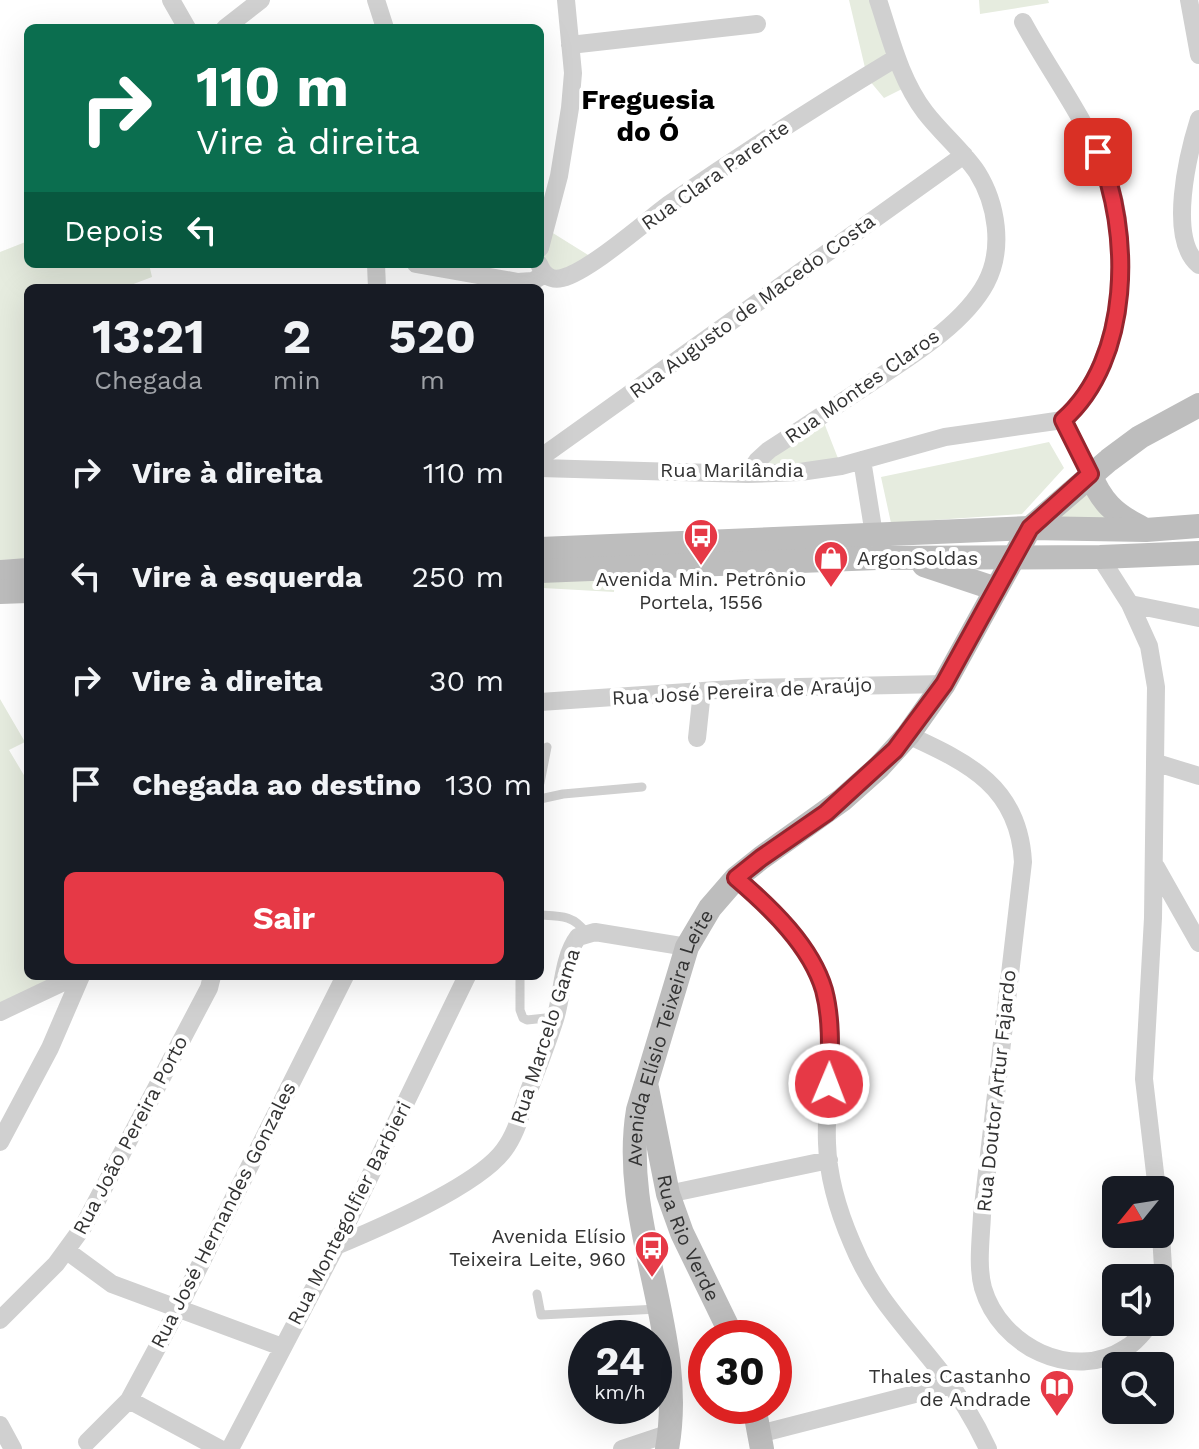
<!DOCTYPE html>
<html lang="pt">
<meta charset="utf-8">
<style>
:root{--surface:#171b24;--page:#242831;--text:#f1f3f6;--muted:#9ea1a6;--accent:#e63946}
body{margin:0;font-family:"Work Sans",sans-serif;background:var(--page);color:var(--text);height:100vh;display:flex;flex-direction:column;font-size:30px;white-space:nowrap}
*{box-sizing:border-box;margin:0}
p{font-size:26px;color:var(--muted)}
.icon{flex:none;width:44px;height:44px;fill:none;stroke:currentColor;stroke-width:2;stroke-linecap:round;stroke-linejoin:round}
.map{position:relative;flex:1;overflow:hidden}
.panel{position:absolute;left:24px;top:284px;width:520px;height:696px;display:flex;flex-direction:column;background:var(--surface);border-radius:12px;box-shadow:0 8px 32px #0002}
.panel>*{flex:none}
.top-card{position:absolute;left:24px;top:24px;width:520px;height:244px;border-radius:12px;box-shadow:0 8px 32px #0002;background:#0b6e4f;color:#fff;overflow:hidden}
.needle{width:52px;rotate:240deg}
.tools{position:absolute;left:1102px;top:1176px;display:grid;gap:16px}
.tools a{display:grid;place-items:center;width:72px;height:72px;border-radius:12px;background:var(--surface);box-shadow:0 8px 32px #0002;font-size:40px}
.speed{position:absolute;left:568px;top:1320px;display:flex;gap:16px;font-size:40px;font-weight:700;text-align:center}
.speed>*{display:grid;place-content:center;width:104px;height:104px;border-radius:50%;background:var(--surface);box-shadow:0 8px 32px #0002;line-height:1}
.speed small{font-size:20px;font-weight:400}
.speed .limit{border:12px solid #d22;background:#fff;color:#111}
.pin{position:absolute;display:grid;place-items:center;width:68px;height:68px;color:#fff;margin:-34px;border-radius:16px;box-shadow:0 4px 12px #0006}
.me{position:absolute;width:88px;margin:-44px;rotate:1deg;stroke-linejoin:round;filter:drop-shadow(0 0 6px #0008)}
.turn{display:flex;align-items:center;gap:28px;height:168px;padding:0 40px;font-size:36px}
.turn .icon{width:104px;height:104px;stroke-width:2.5}
.turn b{display:block;font-size:56px;line-height:68px}
.then{display:flex;align-items:center;height:76px;padding:0 40px;background:#0003;gap:16px;font-size:30px}
.eta{display:flex;justify-content:space-evenly;align-items:center;height:136px;text-align:center}
.eta b{font-size:48px;font-weight:700;line-height:56px}
.primary-button{display:flex;gap:16px;margin-top:auto;padding:16px 40px}
.primary-button a{flex:1;height:92px;border-radius:12px;background:var(--accent);color:#fff;font-size:32px;font-weight:700;line-height:92px;text-align:center}
ul{padding:0;list-style:none}
li{display:flex;align-items:center;gap:24px;height:104px;padding:0 40px}
li div{flex:1}
li b{display:block;font-size:30px}
li em{font-style:normal}
.map>svg:first-child{display:block}
.green{fill:#e6ecdf}
.lines{fill:none;stroke-linecap:round;stroke-linejoin:round}
.lane{stroke:#d0d0d0;stroke-width:9}
.street{stroke:#d0d0d0;stroke-width:18}
.secondary{stroke:#bdbdbd;stroke-width:24}
.route-casing{stroke:#96252e;stroke-width:20}
.route{stroke:#e63946;stroke-width:14}
.labels{text-anchor:middle;stroke-width:8;stroke-linejoin:round;paint-order:stroke}
.street-label{font-size:20px;fill:#333;stroke:#fff}
.poi-label{font-size:20px;fill:#333;stroke:#fff;text-anchor:end}
.district-label{font-size:28px;font-weight:bold;fill:#000;stroke:#fff}
</style>
<div class="map">
<svg width="1199" height="1449" viewBox="0 0 1199 1449">
<rect width="100%" height="100%" fill="#fff"/>
<path class="green" d="M849,0h26l18,59 -27,13z
M979,0h69l1,3 -69,11z
M890,67l16,20 -22,11 -15,-18z
M548,230l45,28 -17,12 -30,3 -5,-23z
M28,241v23h121l3,13 -29,11h-95v271l-28,1v-308z
M821,415l20,51 -93,8z
M1049,442l15,26 -42,46 -131,9 -10,-46z
M1090,474l56,56 -116,-2z
M615,567l-1,25 -71,-4 4,-17z
M0,699l25,43 -16,8 19,32v194h48l-76,36z"/>
<g class="lines">
<path class="lane" d="M540,783l7,-36
M540,799l23,-5 79,-7
M540,915c20,1 34,0 46,18
M520,976v34l3,8 4,2 28,-3
M537,1294l4,21 117,-6"/>
<path class="street" d="M171,0l16,28
M376,0l9,28
M1189,0l10,55
M1023,22c27,50 63,97 83,150 28,73 17,195 -43,248
M225,28l36,-28
M570,45l187,-21
M1199,119c-11,35 -32,120 0,146
M540,248l19,-72 11,-68 3,-35 -7,-73
M376,264l1,24
M416,264l102,18 15,-1 12,-7
M539,264c4,10 11,17 23,14 26,-6 82,-55 106,-73 75,-52 150,-100 228,-147
M1063,420l27,54
M540,458l424,-303
M862,460l14,87
M540,468l208,6 52,-2 41,-6 104,-29 118,-17
M748,474l9,-13 12,-11c33,-21 65,-43 97,-64 40,-27 97,-60 120,-103 18,-34 11,-79 -9,-111 -15,-22 -36,-39 -52,-60 -25,-33 -34,-73 -47,-112
M1100,557l30,47 19,42 7,41 -3,231 -9,161 13,111
M1130,604l69,14
M540,702l207,-14 197,-4
M908,735c61,28 111,52 115,127l-41,353c-1,23 -5,51 1,73 17,58 89,95 143,60 11,-6 18,-17 26,-26
M697,738l5,-47
M1157,763l42,13
M1156,867l43,76
M736,878c35,30 76,69 88,114 13,49 1,101 3,151 1,33 12,70 25,100 22,54 54,84 89,129 18,23 35,51 47,77
M0,1012l76,-36
M0,1142l50,-94 31,-72
M668,1194l161,-34
M1160,1218l4,66 -4,20
M336,1246c43,-18 142,-60 168,-96 13,-17 17,-38 24,-57 9,-24 19,-49 27,-74 8,-25 7,-61 23,-82l17,-5 92,15
M67,1251l45,33 170,63
M0,1320l56,-56 27,-37 126,-239 3,-12
M129,1400l91,49
M0,1425l13,24
M759,1434l191,-49
M87,1442l42,-42 49,-91 167,-333
M230,1449l106,-203 131,-270
M622,1449l48,-16"/>
<g class="secondary">
<path d="M1090,474c11,27 24,40 50,53"/>
<path d="M540,549l490,-21 116,2 53,-4"/>
<path d="M924,565l72,24"/>
<path d="M540,571l337,-13 223,-1 99,-4"/>
<path d="M0,572l28,-2"/>
<path d="M0,592l28,-1"/>
<path id="s1" d="M647,1088l21,106 14,39 51,105"/>
<path d="M754,1406l8,43"/>
<path id="s2" d="M667,1449c21,-115 -48,-225 -29,-339l49,-163 23,-39 26,-30 25,-20 81,-58 37,-33 29,-32 36,-51 86,-156 79,-68 31,-23 59,-32"/>
</g>
</g>
<g class="lines">
<g class="route-casing">
<path id="route" d="M829,1084c1,-31 3,-64 -5,-94 -13,-44 -53,-82 -88,-112l25,-20 65,-45 69,-63 49,-66 86,-156 60,-54 -27,-54c69,-61 69,-188 35,-268"/>
</g>
<use href="#route" class="route"/>
</g>
<defs>
<g id="bus-pin" transform="scale(1.8)"><path d="M0 17L-7.5 6A9.5 9.5 0 1 1 7.5 6Z" fill="#e63946" stroke="#fff"/><path d="M-5-6H5V4H4V6H2V4H-2V6H-4V4H-5ZM-3.5-4V0h7V-4ZM-3.5 1.2v1.5H-2V1.2ZM2 1.2v1.5H3.5V1.2Z" fill="#fff"/></g>
<g id="shop-pin" transform="scale(1.8)"><path d="M0 17L-7.5 6A9.5 9.5 0 1 1 7.5 6Z" fill="#e63946" stroke="#fff"/><path d="M-5-2.5h2.3a2.7 3.5 0 0 1 5.4 0H5L5.5 6h-11ZM-1.5-2.5h3a1.5 2.3 0 0 0-3 0Z" fill="#fff"/></g>
<g id="library-pin" transform="scale(1.8)"><path d="M0 17L-7.5 6A9.5 9.5 0 1 1 7.5 6Z" fill="#e63946" stroke="#fff"/><path d="M-6-4Q-3-5.5-.7-3.5V5Q-3 3-6 4ZM6-4Q3-5.5 .7-3.5V5Q3 3 6 4Z" fill="#fff"/></g>
</defs>
<g fill-rule="evenodd">
<use href="#bus-pin" x="701" y="536"/>
<use href="#shop-pin" x="831" y="558"/>
<use href="#bus-pin" x="652" y="1248"/>
<use href="#library-pin" x="1057" y="1387"/>
</g>
<g class="labels">
<g class="street-label">
<text transform="translate(715 175) rotate(-35)" y="7">Rua Clara Parente</text>
<text transform="translate(752 306) rotate(-36)" y="7">Rua Augusto de Macedo Costa</text>
<text transform="translate(862 386) rotate(-35)" y="7">Rua Montes Claros</text>
<text x="732" y="477">Rua Marilândia</text>
<text transform="translate(742 691) rotate(-3)" y="7">Rua José Pereira de Araújo</text>
<text transform="translate(545 1036) rotate(-72)" y="7">Rua Marcelo Gama</text>
<text dy="7" stroke="none"><textPath href="#s2" startOffset="420">Avenida Elísio Teixeira Leite</textPath></text>
<text transform="translate(996 1091) rotate(-84)" y="7">Rua Doutor Artur Fajardo</text>
<text transform="translate(130 1135) rotate(-62)" y="7">Rua João Pereira Porto</text>
<text transform="translate(349 1213) rotate(-63)" y="7">Rua Montegolfier Barbieri</text>
<text transform="translate(223 1215) rotate(-63)" y="7">Rua José Hernandes Gonzales</text>
<text dy="7" stroke="none"><textPath href="#s1" startOffset="156">Rua Rio Verde</textPath></text>
</g>
<g class="poi-label">
<text x="857" y="565" text-anchor="start">ArgonSoldas</text>
<text x="701" y="586" text-anchor="middle">Avenida Min. Petrônio<tspan x="701" dy="23">Portela, 1556</tspan></text>
<text x="626" y="1243">Avenida Elísio<tspan x="626" dy="23">Teixeira Leite, 960</tspan></text>
<text x="1031" y="1383">Thales Castanho<tspan x="1031" dy="23">de Andrade</tspan></text>
</g>
<g class="district-label">
<text x="648" y="109">Freguesia<tspan x="648" dy="32">do Ó</tspan></text>
</g>
</g>
</svg>
<div class="tools">
<a><svg class="needle" viewBox="-14 -14 28 28"><path d="M0-13l5 13h-10z" fill="#e53935"/><path d="M0 13l5-13h-10z" fill="#9ea1a6"/></svg></a>
<a><svg class="icon" aria-label="sound" viewBox="0 0 24 24"><path d="M4 9h4l5-4v14l-5-4H4zM17 9q2 3 0 6"/></svg></a>
<a><svg class="icon" aria-label="search" viewBox="0 0 24 24"><circle cx="10" cy="10" r="6"/><path d="M15 15l6 6"/></svg></a>
</div>
<div class="speed"><div>24<small>km/h</small></div><div class="limit">30</div></div>
<div class="pin" style="left:1098px;top:152px;background:#d93025"><svg class="icon" aria-label="arrive" viewBox="0 0 24 24"><path d="M6 21V4h12l-3 4 3 4H6"/></svg></div>
<svg class="me" style="left:829px;top:1084px" viewBox="-20 -20 40 40"><circle r="17" fill="#e63946" stroke="#fff" stroke-width="3"/><path d="M0-11L8 9 0 5-8 9z" fill="#fff"/></svg>
<div class="top-card">
<div class="turn"><svg class="icon" aria-label="right" viewBox="0 0 24 24"><path d="M7 20v-9h11M14 6l5 5-5 5"/></svg><div><b>110 m</b>Vire à direita</div></div>
<div class="then">Depois<svg class="icon" aria-label="left" viewBox="0 0 24 24"><path d="M17 20v-9H6M10 6l-5 5 5 5"/></svg></div>
</div>
<section class="panel">
<div class="eta">
<div><b>13:21</b><p>Chegada</p></div>
<div><b>2</b><p>min</p></div>
<div><b>520</b><p>m</p></div>
</div>
<ul>
<li><svg class="icon" aria-label="right" viewBox="0 0 24 24"><path d="M7 20v-9h11M14 6l5 5-5 5"/></svg><div><b>Vire à direita</b></div><em>110 m</em></li>
<li><svg class="icon" aria-label="left" viewBox="0 0 24 24"><path d="M17 20v-9H6M10 6l-5 5 5 5"/></svg><div><b>Vire à esquerda</b></div><em>250 m</em></li>
<li><svg class="icon" aria-label="right" viewBox="0 0 24 24"><path d="M7 20v-9h11M14 6l5 5-5 5"/></svg><div><b>Vire à direita</b></div><em>30 m</em></li>
<li><svg class="icon" aria-label="arrive" viewBox="0 0 24 24"><path d="M6 21V4h12l-3 4 3 4H6"/></svg><div><b>Chegada ao destino</b></div><em>130 m</em></li>
</ul>
<div class="primary-button"><a>Sair</a></div>
</section>
</div>
